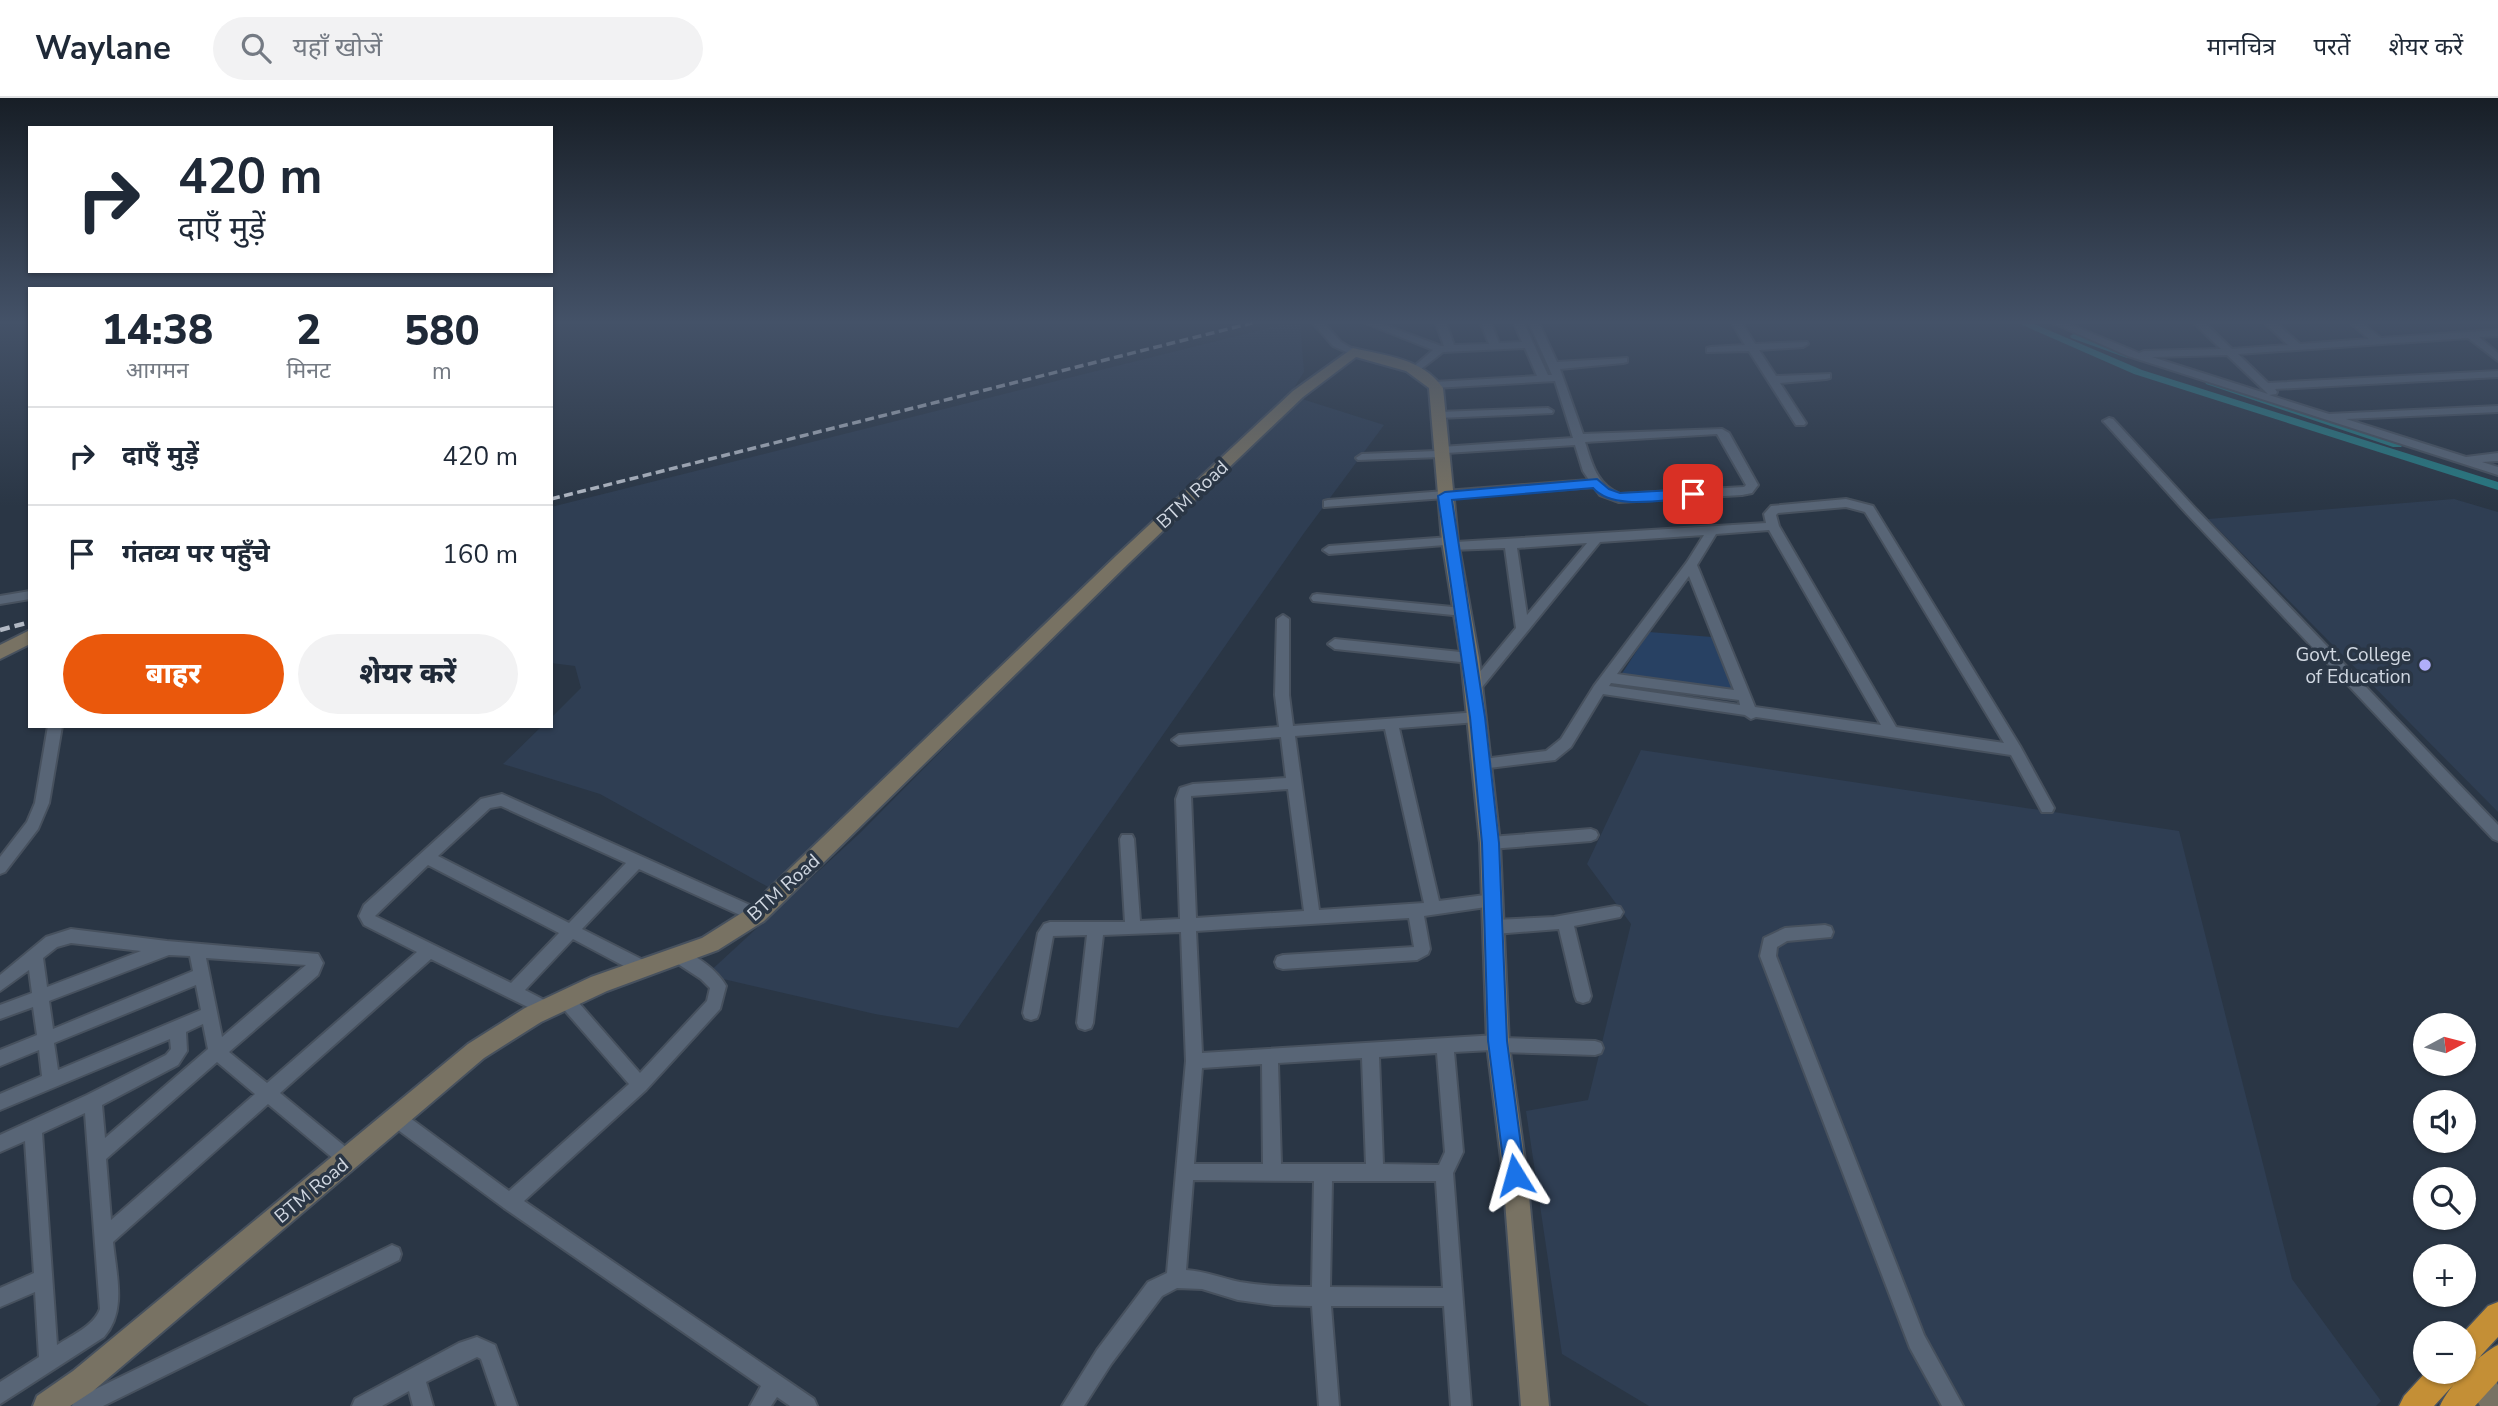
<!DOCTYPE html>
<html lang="hi">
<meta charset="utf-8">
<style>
:root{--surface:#fff;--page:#f2f2f3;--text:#1f2937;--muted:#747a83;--line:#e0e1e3;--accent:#ea580c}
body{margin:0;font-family:"Nunito Sans","Noto Sans Devanagari",sans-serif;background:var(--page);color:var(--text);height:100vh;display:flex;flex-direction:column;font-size:26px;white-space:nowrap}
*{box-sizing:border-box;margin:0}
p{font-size:23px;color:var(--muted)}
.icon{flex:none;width:38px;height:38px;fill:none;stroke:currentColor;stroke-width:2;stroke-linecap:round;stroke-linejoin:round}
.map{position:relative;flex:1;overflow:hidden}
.side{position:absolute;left:28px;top:189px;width:525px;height:441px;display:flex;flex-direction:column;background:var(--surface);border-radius:0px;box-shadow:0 2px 5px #0004}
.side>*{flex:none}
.hud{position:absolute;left:28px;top:28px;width:525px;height:147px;border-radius:0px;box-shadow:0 2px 5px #0004;background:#fff;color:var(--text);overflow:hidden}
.needle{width:46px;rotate:83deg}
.controls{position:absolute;left:2413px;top:915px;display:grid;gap:14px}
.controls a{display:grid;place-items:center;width:63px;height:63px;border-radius:50%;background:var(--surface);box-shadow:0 2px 5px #0004;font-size:35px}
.pin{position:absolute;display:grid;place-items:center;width:60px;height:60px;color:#fff;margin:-30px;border-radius:14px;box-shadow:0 4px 10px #0006}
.me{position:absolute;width:77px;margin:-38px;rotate:352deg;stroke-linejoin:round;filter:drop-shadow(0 0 5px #0008)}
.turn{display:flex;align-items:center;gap:24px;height:147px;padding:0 35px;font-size:32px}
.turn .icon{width:91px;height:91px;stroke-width:2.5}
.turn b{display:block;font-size:49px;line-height:60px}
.eta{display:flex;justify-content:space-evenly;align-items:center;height:119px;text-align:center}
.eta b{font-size:42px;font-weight:800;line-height:49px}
.cta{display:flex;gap:14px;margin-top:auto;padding:14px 35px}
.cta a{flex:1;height:80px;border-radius:42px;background:var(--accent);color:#fff;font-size:28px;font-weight:800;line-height:80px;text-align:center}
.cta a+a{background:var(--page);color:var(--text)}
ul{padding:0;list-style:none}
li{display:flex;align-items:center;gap:21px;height:98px;padding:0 35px;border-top:2px solid var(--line)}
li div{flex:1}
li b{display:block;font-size:26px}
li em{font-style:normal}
header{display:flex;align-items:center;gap:42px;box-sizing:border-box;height:98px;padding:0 35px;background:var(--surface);border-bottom:2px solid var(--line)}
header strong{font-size:33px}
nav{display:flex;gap:38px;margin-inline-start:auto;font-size:24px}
.search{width:490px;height:63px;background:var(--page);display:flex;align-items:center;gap:18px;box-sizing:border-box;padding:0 24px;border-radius:38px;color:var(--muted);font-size:26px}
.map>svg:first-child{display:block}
.built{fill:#2f3e53}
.green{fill:#284163}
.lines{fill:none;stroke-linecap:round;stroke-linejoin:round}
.canal{fill:#267981;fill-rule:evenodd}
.street-casing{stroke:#47515e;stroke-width:4}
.secondary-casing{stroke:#47515e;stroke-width:4}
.highway-casing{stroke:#47515e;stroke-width:3}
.street{fill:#586576;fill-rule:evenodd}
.secondary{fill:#787263;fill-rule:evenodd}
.highway{fill:#c48f36;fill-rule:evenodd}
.rail-far1{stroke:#b2b9c4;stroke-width:3.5;stroke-dasharray:9 4.5;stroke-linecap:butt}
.rail{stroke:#b2b9c4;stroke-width:4.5;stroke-dasharray:10 5;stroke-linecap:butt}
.route{fill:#1a73e8;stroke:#114b97;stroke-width:2}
.poi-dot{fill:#b0aefa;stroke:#2a3645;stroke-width:2.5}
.labels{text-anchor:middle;stroke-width:7;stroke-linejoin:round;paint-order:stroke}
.street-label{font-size:19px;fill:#d0d7e1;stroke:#2a3645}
.poi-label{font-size:19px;fill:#d0d7e1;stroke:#2a3645;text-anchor:end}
</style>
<header>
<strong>Waylane</strong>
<div class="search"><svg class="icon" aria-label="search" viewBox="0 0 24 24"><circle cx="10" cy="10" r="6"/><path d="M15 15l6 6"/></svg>यहाँ खोजें</div>
<nav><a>मानचित्र</a><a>परतें</a><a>शेयर करें</a></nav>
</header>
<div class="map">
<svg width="2498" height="1308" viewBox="0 0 2498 1308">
<rect width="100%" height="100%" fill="#2a3645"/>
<path class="built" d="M1289,225h11l4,49 -12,19 -522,497 -170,-94 -97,-30 39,-38h9v-8l30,-30 -6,-22 -24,-3v-156z
M1302,301l82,26 -80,108 -346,495 -83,-14 -169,-39 154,-142 281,-284z
M2454,401l44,13v300l-290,-293z
M1641,652l538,81 113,448 89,122 -5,5h-727l-87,-52 -36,-243 62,-11 43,-176 -44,-60z"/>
<path class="green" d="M1649,534l63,5 23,53 -114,-15z"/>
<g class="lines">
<path class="canal" d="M2018,225h14l110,47 356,112v8l-364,-116z
M2075,235l60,21 1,2 -1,2h-8l-56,-20 -1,-2z
M2210,281l191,64 2,2 -2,2h-8l-187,-63 -1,-2z"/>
<g class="street-casing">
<path id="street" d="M1313,225h11l17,19 17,10 -5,3 -20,-9z
M1365,225h14l62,23h3l-8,-23h10l8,22 35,-1 -8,-21h10l8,20 23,-1 -8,-19h10l24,52h4l-23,-52h10l18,39 70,-4v4l-4,1 -63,6 23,65 139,-5 7,4 29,52 -6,8 -10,2 -123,7 -19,-7 -6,-8 -270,20v-6l4,-1 261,-20 -6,-9 -8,-26 -129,8 -1,3 -4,1 -83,3 -2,-2 6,-4 74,-3 1,-3 4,-1 132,-9 -18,-57 -121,7 -5,-3 5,-3 103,-6 -12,-28 -82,4 -27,21 -4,-1v-4l21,-18zM1717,336l29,51 -2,2 -124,7c-23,-9 -28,-30 -35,-52z
M1732,225h10l13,21 52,-2 1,2 -5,3 -44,3 17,26 54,-2v4l-4,1 -46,4 26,40 -2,2h-8l-47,-74 -42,1v-4l4,-1 34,-2z
M2053,225h14l72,30 5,-2 77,-2 -27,-26h11l27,26 56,-4 -23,-22h11l24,21 69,-5 -18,-16h11l19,15 117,-8v6l-19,1 19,16v8l-30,-23 -230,16 30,29 230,-12v6l-223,12 2,3 -1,2 -7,1 60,19 169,-8v6l-152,7 120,38 32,-4v8l-16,1 16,5v8l-370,-119zM2227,257l41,39 -116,-37z
M1548,310l5,3 -1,2 -114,5 -6,-3 6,-3z
M2109,320l4,1 81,88 304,318v16l-5,-2 -307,-326 -81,-90 -2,-2z
M1846,401l27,7 147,240 34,62 -2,4h-10l-31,-57 -255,-38 -5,2 -6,-4 -142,-21 -32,53 -16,13 -74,9 -5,-1 -2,-4 2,-4 70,-9 15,-12 33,-53 93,-124 17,-27 -104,7 -121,149h-10l-2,-3 2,-3 47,-57 -11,-80 -54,2 -4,-1 -2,-4 -116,9 -6,-4 6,-4 121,-9 4,1 2,4 310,-19 -2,-9 7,-8zM1846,409l19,5 139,231 -108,-16 -117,-201 -3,-11 2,-2zM1769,432l112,195 -126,-18 -58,-142 19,-31zM1587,445l-60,72 -10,-67zM1689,478l45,114 -117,-16zM1611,585l128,17 1,5 -131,-19z
M30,493v8l-30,5v-8z
M1317,496l146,14 6,4 -6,4 -150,-15 -2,-3 2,-3z
M1283,517l6,4v76l4,31 185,-14 5,1 2,4 -2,4 -5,1 -79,6 40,173 54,-7 5,2 3,4 -3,4 -5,2 -69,10 6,33 -2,5 -11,6 -134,9 -6,-2 -2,-5 2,-5 6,-2 131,-8 -5,-29 -213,13 6,122 295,-18 6,3 92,3 6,2 2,5 -2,5 -6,2 -97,-3 -6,-2 -38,2 9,100 -10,21 18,233h-20l-7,-100h-113l8,100h-20l-7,-100 -38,-1 -36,-5 -36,-11 -25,-1 -15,8 -51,68 -27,42h-22l35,-56 51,-68 19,-9 19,-212 -5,-129 -78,3 -10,88 -2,5 -6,2 -6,-2 -2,-5 10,-88 -34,1 -14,77 -2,5 -6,2 -6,-2 -2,-5 15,-80 6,-9 6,-2h75l-5,-83 2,-4h10l2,4 6,82 40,-2 -4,-120 4,-11 13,-4 93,-6 -5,-41 -102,8 -7,-5 7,-5 100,-8 -4,-32 2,-76zM1385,631l39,174 -105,7 -24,-174zM1288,691l16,122 -108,7 -5,-122zM1437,955l8,99 -6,13 -56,-1 -4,-107zM1362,960l4,106h-85l-3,-101zM1262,966l1,100h-69l8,-96zM1193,1082l121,1 -2,106c-24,0 -48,-1 -72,-5 -19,-4 -35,-11 -54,-12zM1332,1083h104l7,107 -113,-1z
M1335,541l135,14 7,5 -7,5 -135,-14 -7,-5z
M48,628h14l-13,77 -11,26 -33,43 -5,2v-17l27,-35 8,-19z
M502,696l259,116 3,5 -3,5 -5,1 -5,-1 -112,-51 -57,60 67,34 2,5 -2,5 -6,2 -6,-2 -64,-34 -48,51 27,14 2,5 -2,5 -6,2 -115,-57 -151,134 73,60 3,6 -3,6 -6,2 -6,-2 -73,-61 -155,138c3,32 14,69 -9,95l-104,67v-22l39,-25 -4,-65 -35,15v-19l34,-15 -9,-132 -25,11v-17l87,-40 79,-40 5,-6 -1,-10 -170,71v-16l42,-18 -3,-26 -39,16v-16l37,-15 -4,-28 -33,12v-14l32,-12 -3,-23 -29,21v-16l46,-38 25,-8 96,12 151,13 5,9 -5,12 -89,77 38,31 150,-131 -53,-27 -5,-9 5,-11 117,-106zM501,708l125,57 -57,60 -131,-67 52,-48zM428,767l131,68 -48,50 -136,-67zM71,845l70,8 -94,36 -4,-29 14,-11zM169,857l21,1 3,15 -140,58 -4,-28zM206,860l100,7 -84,72zM196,887l5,25 -143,60 -4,-27zM203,926l5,25 -103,89 -3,-33 76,-40 9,-14 -1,-19zM217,964l38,32 -144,126 -5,-61zM85,1015l15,196c-6,17 -28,26 -43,36l-15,-212z
M1591,731l5,2 2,4 -2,4 -5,2 -101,8 -5,-2 -2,-4 2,-4 5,-2z
M1615,808l5,1 3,5 -3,5 -46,9 17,70 -2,5 -6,2 -6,-2 -2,-5 -16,-67 -64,5 -5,-2 -3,-5 3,-5 5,-2 59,-3z
M1825,827l6,2 2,5 -2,5 -44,4 -10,6 -1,9 148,379 39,71h-21l-32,-58 -150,-392 4,-18 21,-10z
M678,850c17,7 39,21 48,38l-6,23 -74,81 -122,111 290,198 3,7h-27l-13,-9 -6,9h-21l11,-20 -257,-178 -114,-84 -3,-6 3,-6 6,-2 6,2 107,79 120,-107 -69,-79 -2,-5 2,-5 6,-2 6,2 68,78 67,-72 3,-13 -9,-9 -29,-19 -2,-5 2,-5z
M392,1147l7,3 2,6 -2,6 -296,146h-31l3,-7z
M477,1239l18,8 22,61h-20l-16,-47 -4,-2 -51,25 7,24h-20l-4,-15 -27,15h-30l3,-7 104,-56z"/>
</g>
<g class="secondary-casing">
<path id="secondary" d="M1353,250c33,8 69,10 90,40l15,153 21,117 21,185 9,202 18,130 22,231h-28l-18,-231 -16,-130 -7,-202 -19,-185 -19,-117 -13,-153 -23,-17 -50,-14 -53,40 -174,166 -365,358 -46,29 -111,41 -66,31 -57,36 -391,333 -23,15h-37l4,-10 36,-25 395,-327 57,-36 66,-31 111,-39 46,-29 369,-354 176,-164z
M30,532v14l-30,15v-14z
M2465,1241l9,4 24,42v21h-18l-19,-34h3z"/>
</g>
<g class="highway-casing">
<path id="highway" d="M2498,1204v35l-24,26 -10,4 -2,-33 26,-28z
M2498,1247v36l-23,25h-35c8,-19 40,-53 58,-61z
M2426,1274h35l-5,10 -22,24h-35l5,-10z"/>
</g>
<use href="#street" class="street"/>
<use href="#secondary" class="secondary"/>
<use href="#highway" class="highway"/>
<path class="rail-far1" d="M551,401l701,-176"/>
<path class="rail" d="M0,532l30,-8"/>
</g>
<linearGradient id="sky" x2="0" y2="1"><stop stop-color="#171e26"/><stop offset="0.55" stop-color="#445268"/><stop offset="1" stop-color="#445268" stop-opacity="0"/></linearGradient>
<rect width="2498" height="408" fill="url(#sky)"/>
<path class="route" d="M1597,381l12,10 11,4 73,-4 6,5 -6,4c-28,1 -80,13 -100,-10l-141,12 33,217 14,126 8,198 18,134 -3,7 -7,3 -7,-3 -3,-7 -17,-134 -6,-198 -12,-126 -32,-221 7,-4z"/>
<circle class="poi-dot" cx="2425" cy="567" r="7"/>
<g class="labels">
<g class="street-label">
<text transform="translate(1192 396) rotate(-43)" y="7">BTM Road</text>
<text transform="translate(783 789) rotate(-42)" y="7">BTM Road</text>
<text transform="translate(311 1092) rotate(-40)" y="7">BTM Road</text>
</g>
<g class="poi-label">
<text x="2411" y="563">Govt. College<tspan x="2411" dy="22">of Education</tspan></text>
</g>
</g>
</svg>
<div class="controls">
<a><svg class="needle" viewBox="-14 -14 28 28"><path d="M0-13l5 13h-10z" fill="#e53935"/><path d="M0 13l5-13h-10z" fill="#747a83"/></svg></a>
<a><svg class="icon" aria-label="sound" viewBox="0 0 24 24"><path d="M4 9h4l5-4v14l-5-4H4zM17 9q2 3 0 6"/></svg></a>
<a><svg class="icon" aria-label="search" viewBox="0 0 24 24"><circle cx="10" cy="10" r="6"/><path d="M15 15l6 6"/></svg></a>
<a>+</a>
<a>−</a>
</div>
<div class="pin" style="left:1693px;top:396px;background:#d93025"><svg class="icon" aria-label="arrive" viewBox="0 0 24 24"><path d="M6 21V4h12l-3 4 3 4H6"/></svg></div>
<svg class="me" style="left:1515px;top:1077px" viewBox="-20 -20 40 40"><path d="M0-17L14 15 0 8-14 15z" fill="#1a73e8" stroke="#fff" stroke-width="4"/></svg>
<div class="hud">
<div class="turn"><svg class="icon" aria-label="right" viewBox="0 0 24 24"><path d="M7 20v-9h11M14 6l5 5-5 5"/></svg><div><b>420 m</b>दाएँ मुड़ें</div></div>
</div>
<section class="side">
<div class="eta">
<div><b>14:38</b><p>आगमन</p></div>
<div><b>2</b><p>मिनट</p></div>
<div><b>580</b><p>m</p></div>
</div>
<ul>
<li><svg class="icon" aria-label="right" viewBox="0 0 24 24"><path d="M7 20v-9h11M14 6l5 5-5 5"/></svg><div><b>दाएँ मुड़ें</b></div><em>420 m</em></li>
<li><svg class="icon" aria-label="arrive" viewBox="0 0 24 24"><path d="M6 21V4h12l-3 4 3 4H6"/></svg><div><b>गंतव्य पर पहुँचे</b></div><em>160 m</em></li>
</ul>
<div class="cta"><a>बाहर</a><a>शेयर करें</a></div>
</section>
</div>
